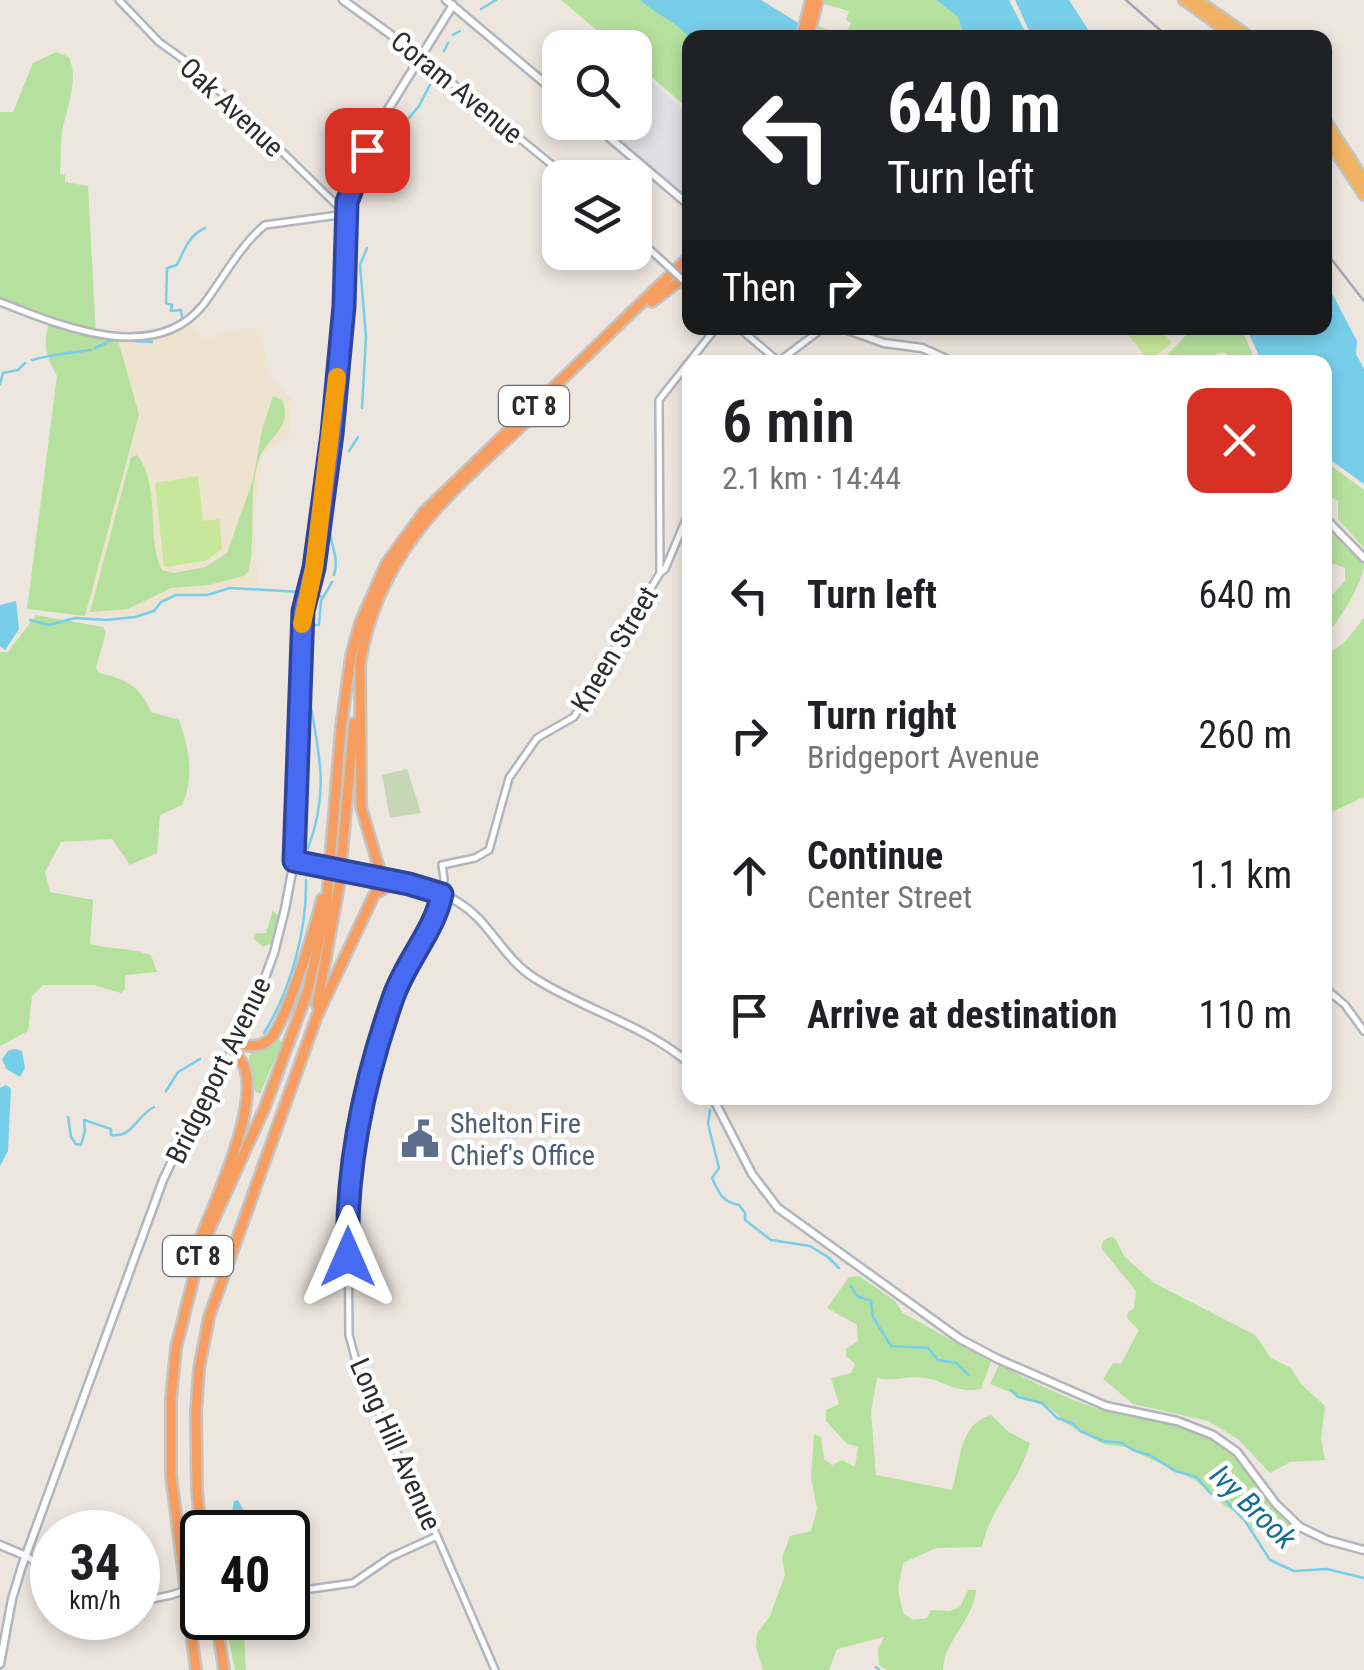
<!DOCTYPE html>
<meta charset="utf-8">
<style>
:root{--surface:#fff;--page:#f2f2f2;--text:#202124;--muted:#757577}
body{margin:0;font-family:"Roboto Condensed",sans-serif;background:var(--page);color:var(--text);height:100vh;display:flex;flex-direction:column;font-size:38px;white-space:nowrap}
*{box-sizing:border-box;margin:0}
p{font-size:32px;color:var(--muted)}
.icon{flex:none;width:55px;height:55px;fill:none;stroke:currentColor;stroke-width:2;stroke-linecap:round;stroke-linejoin:round}
.map{position:relative;flex:1;overflow:hidden}
.sheet{position:absolute;left:682px;top:355px;width:650px;height:750px;display:flex;flex-direction:column;background:var(--surface);border-radius:20px;box-shadow:0 5px 15px #0003}
.sheet>*{flex:none}
.hud{position:absolute;left:682px;top:30px;width:650px;height:305px;border-radius:20px;box-shadow:0 5px 15px #0003;background:#202124;color:#fff;overflow:hidden}
.fabs{position:absolute;left:542px;top:30px;display:grid;gap:20px}
.fabs a{display:grid;place-items:center;width:110px;height:110px;border-radius:20px;background:var(--surface);box-shadow:0 5px 15px #0003;font-size:50px}
.speed{position:absolute;left:30px;top:1510px;display:flex;gap:20px;font-size:50px;font-weight:700;text-align:center}
.speed>*{display:grid;place-content:center;width:130px;height:130px;border-radius:50%;background:var(--surface);box-shadow:0 5px 15px #0003;line-height:1}
.speed small{font-size:25px;font-weight:400}
.speed .limit{border:5px solid #111;border-radius:15px;background:#fff;color:#111}
.pin{position:absolute;display:grid;place-items:center;width:85px;height:85px;color:#fff;margin:-42px;border-radius:20px;box-shadow:0 5px 15px #0006}
.me{position:absolute;width:110px;margin:-55px;rotate:0deg;stroke-linejoin:round;filter:drop-shadow(0 0 8px #0008)}
.turn{display:flex;align-items:center;gap:35px;height:210px;padding:0 40px;font-size:45px}
.turn .icon{width:130px;height:130px;stroke-width:2.5}
.turn b{display:block;font-size:70px;line-height:85px}
.then{display:flex;align-items:center;height:95px;padding:0 40px;background:#0003;gap:20px;font-size:38px}
.round{display:grid;place-items:center;flex:none;width:105px;height:105px;border-radius:20px;background:var(--page)}
.headline{display:flex;align-items:center;justify-content:space-between;height:170px;padding:0 40px}
h1{font-size:60px;font-weight:600;line-height:75px}
ul{padding:0;list-style:none}
li{display:flex;align-items:center;gap:30px;height:140px;padding:0 40px}
li div{flex:1}
li b{display:block;font-size:38px}
li em{font-style:normal}
.map>svg:first-child{display:block}
.industrial{fill:#e0dfe6}
.education{fill:#ede3cf}
.green{fill:#b6e09e}
.cemetery{fill:#c6d6b7}
.pitch{fill:#c8e79a}
.water{fill:#77cee9}
.lines{fill:none;stroke-linecap:round;stroke-linejoin:round}
.stream{stroke:#77cee9;stroke-width:2.5}
.tertiary-casing{stroke:#b2b5be;stroke-width:10}
.secondary-casing{stroke:#b2b5be;stroke-width:11}
.trunk-casing{stroke:#c4c4c4;stroke-width:14}
.motorway-casing{stroke:#c4c4c4;stroke-width:14}
.tertiary{stroke:#fff;stroke-width:5}
.secondary{stroke:#fff;stroke-width:6}
.trunk{stroke:#f1b262;stroke-width:9}
.motorway{stroke:#f79d5f;stroke-width:9}
.rail{stroke:#a1a5b5;stroke-width:2.5}
.tertiary-bridge-casing{stroke:#b2b5be;stroke-width:10;stroke-linecap:butt}
.secondary-bridge-casing{stroke:#b2b5be;stroke-width:11;stroke-linecap:butt}
.tertiary-bridge{stroke:#fff;stroke-width:5}
.secondary-bridge{stroke:#fff;stroke-width:6}
.route-casing{stroke:#2e459d;stroke-width:25}
.route{stroke:#466af2;stroke-width:18}
.slow{stroke:#f59e0b;stroke-width:18}
.labels{text-anchor:middle;stroke-width:9;stroke-linejoin:round;paint-order:stroke}
.shield{fill:#fff;stroke:#6b6b6b;stroke-width:2.5}
.shield-label{font-size:25px;font-weight:bold;fill:#2c2c2c}
.street-label{font-size:28px;fill:#2c2c2c;stroke:#fff}
.service-label{font-size:28px;fill:#4e5e75;stroke:#fff;text-anchor:start}
.water-label{font-size:30px;font-style:italic;fill:#146d97;stroke:#fff}
</style>
<div class="map">
<svg width="1364" height="1670" viewBox="0 0 1364 1670">
<rect width="100%" height="100%" fill="#ede6df"/>
<path class="industrial" d="M635,68l55,47v91l-99,-83 44,-1z"/>
<path class="education" d="M191,325l14,15 29,-11h25l11,47 22,23 -3,38 -26,17 -10,63 5,68 -27,1 -24,7h-30l-17,7 -7,10 -19,6h-49l54,-201 -21,-75h41z"/>
<path class="green" d="M561,0h79c12,11 28,14 40,25 19,17 10,61 10,85l-55,-47v-15l-18,-1z
M825,0h111l22,17 6,20 -143,1 -4,-3 1,-9 27,9 6,-12 -5,-3 3,-9 -25,-7z
M56,52l13,5c9,20 0,45 -5,66 -4,15 -3,35 -4,51l5,1v7l23,4 8,150 22,4 21,75 -54,201 -58,-7 30,-233c-12,-21 -15,-36 -6,-58l-51,-20v-186h13l20,-49z
M1193,328h48l15,34h-20l-12,-10 -35,10h-34l10,-5z
M273,396l9,4c10,21 -6,33 -17,48 -21,29 -7,92 -17,124l-5,4 -34,9 -38,3 -43,21 -38,3 41,-155 6,-2c25,32 8,80 25,115l12,3 31,-6 22,-14 26,-73 9,-50z
M1325,461l39,29v58l-26,-29v-18l-13,-7z
M1325,526l39,38c0,17 -26,60 -39,71l6,-39 14,-15v-13l-14,-5 -6,3z
M36,615l67,12 3,5 -10,36 3,5c26,6 41,12 52,39l28,8c10,28 16,58 3,85l-22,10 -3,38 -27,12 -18,-26 -51,3 -16,30 5,20 43,8 -3,44c22,6 38,3 61,11l6,17 -32,3v14l-4,4 -27,-8h-51l-11,11 -4,35 -28,15v-394h8z
M1364,618v179l-39,18v-159l20,-14z
M273,910l6,7 -7,26 -9,4 -10,-9 4,-5h9z
M277,1038l5,4 -22,52 -5,-3 -6,-34 4,-7z
M1110,1237l5,1 9,18 30,27 101,52 16,23 20,10 10,16 24,22 -4,33 4,21 -35,2 -20,11 -31,-33 -31,-19 -75,-17 -30,-25 10,-16 8,1 18,-34 -12,-12 1,-6 6,-4 2,-17 -35,-43 2,-7z
M859,1276l35,24 9,13 88,49 -10,27c-23,5 -35,-7 -55,-11 -17,-3 -32,4 -49,0l-6,33 5,64 76,15c9,-27 5,-65 39,-75l18,17 21,11c-10,38 -40,65 -48,104l-46,1 -33,15 -5,26 5,24 10,7 14,-2 4,-8 19,1 10,-4 8,-17h8c-2,30 -32,50 -33,80h-56l-8,-5 -1,-15 6,-13 -47,12 -8,21h-66l-7,-23 1,-13 13,-18 15,-41 -3,-17 8,-22 21,-5 6,-22 -6,-31 3,-44 7,3 3,22 8,6 10,-5 13,7 3,-20 -12,-4 -20,-22v-11l13,-6 -8,-26 20,-5 4,-9 -9,-8v-7l12,-8 -1,-16 -30,-17 22,-31z
M999,1365c34,16 70,36 107,46 39,10 84,11 118,36 29,22 45,56 71,82l-42,1 -11,-15 -16,-8 -31,-27 -70,-33 -22,-3 -33,-18 -26,-23 -5,1 -49,-20z
M224,1618h19l3,52h-11z"/>
<path class="cemetery" d="M407,769l14,44 -31,5 -8,-43z"/>
<path class="pitch" d="M1123,328h37l12,15 -23,18z
M198,476l5,45 16,-2 3,31 -17,11 -41,6 -9,-84z"/>
<path class="water" d="M640,0h121l60,37 -131,1c-17,-19 -32,-22 -50,-38z
M936,0h73l19,37h-64l-6,-20z
M1015,0h54l24,37h-61z
M1325,280l32,61 -1,13 8,15v115l-39,-28v-94h-63l-16,-34h79z
M16,601l3,28 -14,21 -5,-4v-41z
M16,1049l6,2 3,17 -5,9 -14,-8 -4,-10 7,-9z
M6,1085l5,4 -3,62 -8,15v-78z
M238,1500l12,23v9h-22l6,-31z"/>
<g class="lines">
<path class="stream" d="M481,9l15,-9
M453,35l7,-4
M444,51l4,-8
M384,148l35,-42 16,-31
M355,192l3,22
M182,317l-1,-7 -10,1 1,-6 -6,-2 1,-35 10,-3c8,-16 11,-29 28,-37
M95,348l17,-8 40,2
M32,360c21,-6 38,-7 59,-10
M0,384l3,-11 15,-3 7,-7
M362,408l4,-71 -6,-72 7,-17
M349,451l9,-14
M329,491l3,-17
M330,526c-1,18 10,31 4,49
M311,594l11,3
M30,620l19,5 26,-7 31,2 29,-3 19,-6 7,-9 15,-7h31l23,-7 70,4
M309,666l-1,-36 4,-5h7l2,-24 11,-19
M308,680v13
M308,848c21,-55 12,-91 2,-146
M264,1033c27,-43 43,-103 42,-153
M166,1091l12,-19 22,-13
M710,1110l-2,14 11,44 -7,10c7,15 10,24 27,27l6,8v7l26,20 39,6 18,11 11,11
M68,1117l3,20 5,7 5,1 4,-14 -1,-11 27,9v6c22,3 25,-19 43,-28
M851,1286l6,10 14,5 2,16 18,29 37,2 10,12 18,3 13,12
M1011,1390l7,7 24,6 15,15 17,6 6,7 24,10 18,2 13,8 15,4 25,16 22,6 13,16 16,8 19,20 25,39 24,11 33,-2 37,9
M876,1667l3,3"/>
<g class="tertiary-casing">
<path id="tertiary" d="M119,0l40,42 39,28 146,142
M419,56l149,122
M635,236l34,31
M0,302c59,23 154,64 203,3 20,-26 37,-60 62,-80l81,-11
M739,328l40,34
M778,362l45,-34
M660,573l5,-4 25,-59
M1325,988l20,17 19,26
M26,1556l26,16
M288,1576l16,14 49,-7 38,-26 46,-21
M138,1602l33,-7
M495,1670l-58,-134 -78,-164 -10,-37 -1,-121 5,-67 40,-149 19,-43 26,-42 6,-34 -2,-14 33,-7 14,-8 20,-72 28,-40 37,-21 86,-144 -1,-173 57,-72"/>
</g>
<g class="secondary-casing">
<path id="secondary" d="M343,0l76,55
M446,0l114,96
M591,122l99,84
M842,328l42,15 38,5 31,14
M1325,518l39,40
M380,878c35,6 72,13 98,40 19,20 33,46 58,61 49,31 109,46 154,85
M713,1098l39,76 26,34 182,131 38,20 108,47 71,15 36,14 24,17 39,52 24,23 27,13 37,10
M0,1545l26,11
M0,1664l12,-65 10,-33 141,-386 29,-61 45,-76 18,-38 19,-52 11,-44 9,-48 9,-250 10,-43 19,-133 17,-242 35,-77 69,-111"/>
</g>
<g class="trunk-casing">
<path id="trunk" d="M1184,0l53,38
M1197,0l54,38
M1325,120l39,60
M1325,136l39,59"/>
</g>
<g class="motorway-casing">
<path id="motorway" d="M801,38l10,-38
M808,38l10,-38
M652,302l38,-29
M360,663c20,-121 100,-178 183,-257
M376,893l22,-12
M317,1005l22,-119 15,-163
M237,1043c11,4 21,5 31,-2 17,-13 48,-117 54,-142
M202,1235c13,-35 73,-159 30,-183
M202,1545l-5,-55 -1,-78 3,-43 10,-52 108,-301 65,-138 -21,-71 -1,-146
M216,1618l8,52
M196,1670l-25,-194v-77l5,-51 25,-100 64,-141 43,-117 18,-80 15,-182 10,-72 9,-33 26,-59 37,-51 267,-257"/>
</g>
<use href="#tertiary" class="tertiary"/>
<use href="#secondary" class="secondary"/>
<use href="#trunk" class="trunk"/>
<use href="#motorway" class="motorway"/>
<path class="rail" d="M1126,0l43,38
M1325,251l39,50"/>
<g class="tertiary-bridge-casing">
<path id="tertiary-bridge" d="M669,267l17,16
M171,1595l31,-10"/>
</g>
<g class="secondary-bridge-casing">
<path id="secondary-bridge" d="M301,863l71,14"/>
</g>
<use href="#tertiary-bridge" class="tertiary-bridge"/>
<use href="#secondary-bridge" class="secondary-bridge"/>
</g>
<g class="lines">
<g class="route-casing">
<path id="route" d="M348,1257c-3,-88 16,-176 45,-259 13,-38 41,-66 49,-104l-33,-10 -115,-23 9,-250 11,-43 18,-134 12,-128 3,-104 20,-52"/>
</g>
<use href="#route" class="route"/>
<path class="slow" d="M302,624l12,-56 23,-191"/>
</g>
<defs>
<g id="civic-bare" transform="scale(3)"><path d="M-.6-6.5H3V-4.5H.6V-3L4-1V1h2V6H-6V1h2V-1L-.6-3ZM-1.2 2.5V6h2.4V2.5Z" fill="#5c6f8a" stroke="#fff" stroke-width="2.5" paint-order="stroke"/></g>
</defs>
<g fill-rule="evenodd">
<use href="#civic-bare" x="420" y="1139"/>
</g>
<g class="labels">
<g class="shield">
<rect x="499" y="386" width="70" height="40" rx="8"/>
<rect x="163" y="1236" width="70" height="40" rx="8"/>
</g>
<g class="shield-label">
<text x="534" y="415">CT 8</text>
<text x="198" y="1265">CT 8</text>
</g>
<g class="street-label">
<text transform="translate(457 87) rotate(39)" y="10">Coram Avenue</text>
<text transform="translate(232 107) rotate(43)" y="10">Oak Avenue</text>
<text transform="translate(614 649) rotate(-59)" y="10">Kneen Street</text>
<text transform="translate(218 1070) rotate(-64)" y="10">Bridgeport Avenue</text>
<text transform="translate(396 1444) rotate(66)" y="10">Long Hill Avenue</text>
</g>
<g class="service-label">
<text x="450" y="1133">Shelton Fire<tspan x="450" dy="32">Chief's Office</tspan></text>
</g>
<g class="water-label">
<text transform="translate(1253 1507) rotate(44)" y="10">Ivy Brook</text>
</g>
</g>
</svg>
<div class="fabs">
<a><svg class="icon" aria-label="search" viewBox="0 0 24 24"><circle cx="10" cy="10" r="6"/><path d="M15 15l6 6"/></svg></a>
<a><svg class="icon" aria-label="layers" viewBox="0 0 24 24"><path d="M12 4l9 5-9 5-9-5zM3 14l9 5 9-5"/></svg></a>
</div>
<div class="speed"><div>34<small>km/h</small></div><div class="limit">40</div></div>
<div class="pin" style="left:367px;top:150px;background:#d93025"><svg class="icon" aria-label="arrive" viewBox="0 0 24 24"><path d="M6 21V4h12l-3 4 3 4H6"/></svg></div>
<svg class="me" style="left:348px;top:1257px" viewBox="-20 -20 40 40"><path d="M0-17L14 15 0 8-14 15z" fill="#466af2" stroke="#fff" stroke-width="4"/></svg>
<div class="hud">
<div class="turn"><svg class="icon" aria-label="left" viewBox="0 0 24 24"><path d="M17 20v-9H6M10 6l-5 5 5 5"/></svg><div><b>640 m</b>Turn left</div></div>
<div class="then">Then<svg class="icon" aria-label="right" viewBox="0 0 24 24"><path d="M7 20v-9h11M14 6l5 5-5 5"/></svg></div>
</div>
<section class="sheet">
<div class="headline"><div><h1>6 min</h1><p>2.1 km · 14:44</p></div><a class="round" style="background:#d93025;color:#fff"><svg class="icon" aria-label="close" viewBox="0 0 24 24"><path d="M6 6l12 12M18 6L6 18"/></svg></a></div>
<ul>
<li><svg class="icon" aria-label="left" viewBox="0 0 24 24"><path d="M17 20v-9H6M10 6l-5 5 5 5"/></svg><div><b>Turn left</b></div><em>640 m</em></li>
<li><svg class="icon" aria-label="right" viewBox="0 0 24 24"><path d="M7 20v-9h11M14 6l5 5-5 5"/></svg><div><b>Turn right</b><p>Bridgeport Avenue</p></div><em>260 m</em></li>
<li><svg class="icon" aria-label="ahead" viewBox="0 0 24 24"><path d="M12 20V5M6 11l6-6 6 6"/></svg><div><b>Continue</b><p>Center Street</p></div><em>1.1 km</em></li>
<li><svg class="icon" aria-label="arrive" viewBox="0 0 24 24"><path d="M6 21V4h12l-3 4 3 4H6"/></svg><div><b>Arrive at destination</b></div><em>110 m</em></li>
</ul>
</section>
</div>
